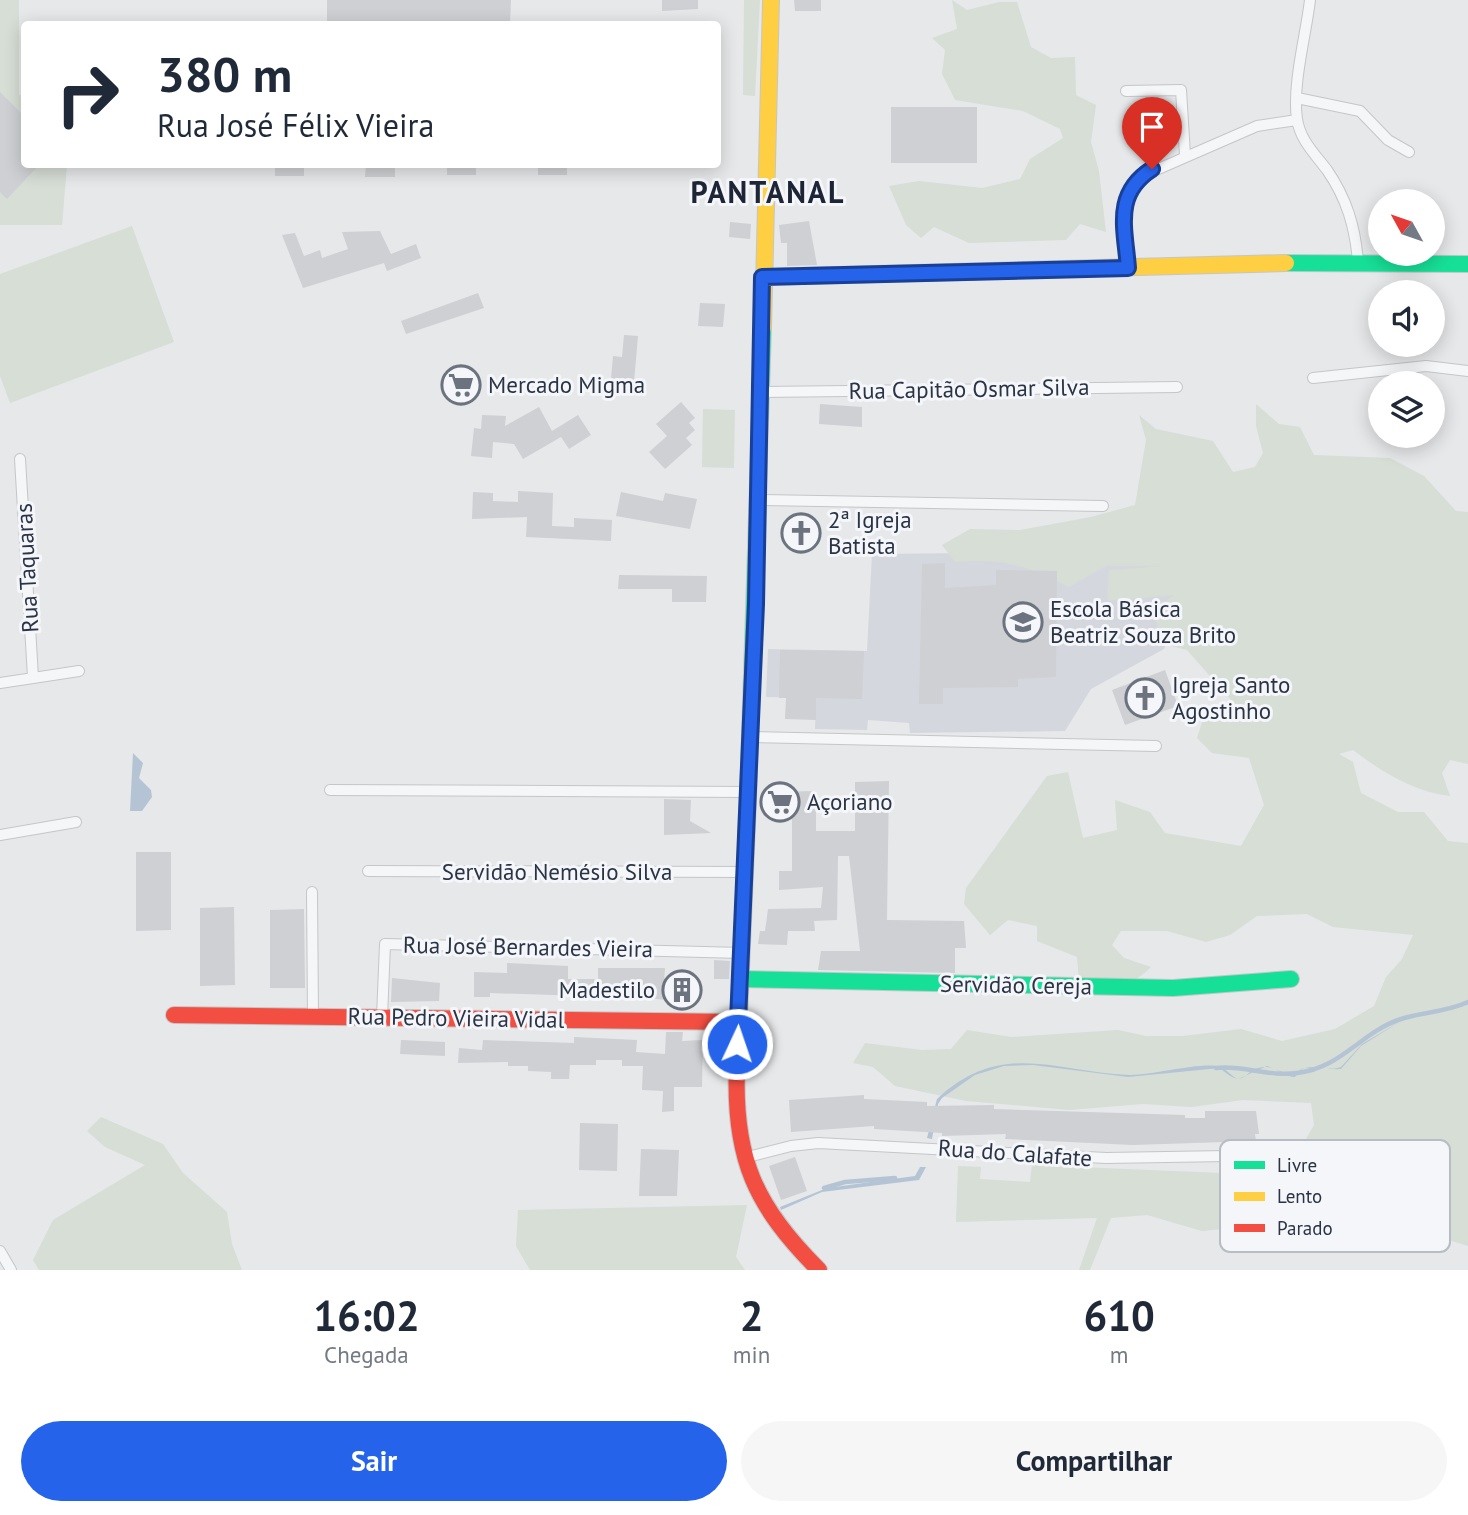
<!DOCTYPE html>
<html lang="pt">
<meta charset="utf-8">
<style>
:root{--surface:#fff;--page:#f6f6f7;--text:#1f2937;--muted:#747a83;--accent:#2563eb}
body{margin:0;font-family:"PT Sans",sans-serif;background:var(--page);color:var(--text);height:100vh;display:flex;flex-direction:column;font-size:26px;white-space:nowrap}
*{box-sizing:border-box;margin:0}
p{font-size:23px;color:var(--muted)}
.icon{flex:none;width:38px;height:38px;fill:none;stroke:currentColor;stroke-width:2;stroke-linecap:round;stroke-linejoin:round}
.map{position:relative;height:1270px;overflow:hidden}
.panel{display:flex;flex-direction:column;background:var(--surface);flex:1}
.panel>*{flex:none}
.banner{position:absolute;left:21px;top:21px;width:700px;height:147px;border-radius:7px;box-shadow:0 4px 18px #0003;background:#fff;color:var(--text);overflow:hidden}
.needle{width:46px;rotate:310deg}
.controls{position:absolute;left:1368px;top:189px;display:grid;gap:14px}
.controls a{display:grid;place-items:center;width:77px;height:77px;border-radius:50%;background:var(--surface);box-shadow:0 4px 18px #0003;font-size:35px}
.pin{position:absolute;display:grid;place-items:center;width:60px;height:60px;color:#fff;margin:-72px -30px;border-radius:50% 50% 50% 0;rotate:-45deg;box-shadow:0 0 7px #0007}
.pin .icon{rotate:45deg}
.me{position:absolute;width:77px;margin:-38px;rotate:3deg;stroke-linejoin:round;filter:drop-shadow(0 0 5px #0008)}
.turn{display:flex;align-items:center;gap:24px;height:147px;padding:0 21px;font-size:32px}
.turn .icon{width:91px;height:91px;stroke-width:2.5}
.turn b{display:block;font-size:49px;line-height:60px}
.eta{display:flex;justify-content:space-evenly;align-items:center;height:119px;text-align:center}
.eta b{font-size:42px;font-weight:700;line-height:49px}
.primary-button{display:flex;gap:14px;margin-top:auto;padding:14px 21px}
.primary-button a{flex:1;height:80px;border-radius:42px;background:var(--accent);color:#fff;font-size:28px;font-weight:700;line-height:80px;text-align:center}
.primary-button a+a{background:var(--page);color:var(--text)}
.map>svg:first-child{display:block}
.built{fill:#d4d7dd}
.green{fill:#d6ded6}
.water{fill:#b4c4d5}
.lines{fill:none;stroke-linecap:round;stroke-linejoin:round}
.stream{stroke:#b4c4d5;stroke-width:4.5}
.building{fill:#ced0d3}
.street-casing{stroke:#c4c6c8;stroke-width:12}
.fast-casing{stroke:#c4c6c8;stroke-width:18}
.slow-casing{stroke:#c4c6c8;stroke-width:18}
.jam-casing{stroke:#c4c6c8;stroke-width:18}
.street{stroke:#f5f6f7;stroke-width:10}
.fast{stroke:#16e098;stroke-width:16}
.slow{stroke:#ffcf43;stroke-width:16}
.jam{stroke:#f24e42;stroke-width:16}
.route-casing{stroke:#184099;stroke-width:18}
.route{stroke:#2563eb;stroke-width:12}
.labels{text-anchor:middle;stroke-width:6;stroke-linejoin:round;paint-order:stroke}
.poi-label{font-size:23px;fill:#2b3445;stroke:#f4f6f9;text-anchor:start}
.street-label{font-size:23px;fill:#2b3445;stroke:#f4f6f9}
.district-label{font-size:30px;font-weight:bold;letter-spacing:2px;fill:#1d2536;stroke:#f4f6f9}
.key{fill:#f4f6f9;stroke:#b8bcc3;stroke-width:2}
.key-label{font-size:19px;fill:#2b3445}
</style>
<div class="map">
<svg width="1468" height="1270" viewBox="0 0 1468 1270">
<rect width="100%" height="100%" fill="#e6e8ea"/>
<path class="built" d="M1153,551l38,45 -27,53 -73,40 -26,42 -155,2 -1,-10 -41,-3 -1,10 -52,-1 1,-31 -50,-1 2,-48 99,2 5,-97z"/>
<path class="green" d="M0,0h19v95l5,1v68l43,1 -5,60h-62z
M744,0h16l-5,96 -12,-1z
M952,0l15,10 32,-8h18l14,45 20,11 24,-1 1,38 20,10 -5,37 8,29 7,61 -26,-8 -14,16 -97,3 -35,-16 -13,11 -15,-13 -17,-39 30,-5 63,7 38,-9 10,-20 33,-21 -3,-9 -37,-18 -68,-11 -13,-26 3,-24 -13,-12 25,-9z
M132,226l42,116 -164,61 -10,-27v-102z
M1256,404l23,20 21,3 14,28 76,3 34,18 32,35 12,1v252l-18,-4 -8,13 8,23c-36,-4 -68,-24 -97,-46l-14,4 14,8 8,31 37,19h26l24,29 20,2v403l-49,-15 -23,-57 -80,-7 -14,-21 12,-21 -3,-22 -68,-3 -51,7 -49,-3 -74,6 -103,-9 -71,-15 -22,-19 -20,-4 12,-20 57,7 29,-1 16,-19 44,7 107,-7 28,6h37l58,-7 41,12 53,-12 39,-23 12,-29 16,-18 11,-24 -80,-8 -26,-13 -50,2 -27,19 -24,7 -39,-11h-46l-9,14 12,13 27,9c-23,24 -42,16 -72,13l-2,-23 -40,-16v-15l-29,-6 -18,15 -26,-31 2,-16 81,-112 21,-4 15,66 34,-8 -2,-30 35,12 15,21 76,13 23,-41 -15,-47 -37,-5 -15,-15 7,-22 34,-8 -51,-58 -24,-6 -10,-33 21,-16 -67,6 2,-31 54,-4h-57l-37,21c-45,-22 -63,-29 -114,-25l-13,-17 28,-16 50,1 71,-13 44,-12 11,-65 -7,-25 17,14 57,12 20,31 22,-5 8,-14 -7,-27z
M703,409l32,1 -1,58 -32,-1z
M101,1117l62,27 20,29 44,39 5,32 10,26h-203l-6,-10 20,-40 92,-55 -40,-18 -18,-16z
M1032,1165l236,10 13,48 -79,8 -55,-16 -36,3 -21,52h-11l18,-52 -141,4 2,-56 23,1 -1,12 50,3z
M747,1205l-11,52 9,13h-215l-14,-24 2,-36z"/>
<path class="water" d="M133,753l10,10 -4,15 12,12 1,7 -10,14h-12z
M1401,1021l-40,25 -20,23c-13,1 -27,-3 -40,0l-6,8c-11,0 -19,-11 -31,-10 -21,1 -18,25 -44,1l-92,9 -95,-12 -29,1 -29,9 -33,23 -4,6 -6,35 -5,-1 10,-39c65,-60 117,-27 192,-24 21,1 75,-14 91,-8 7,2 11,9 18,12l29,-13 26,10c18,-18 27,-2 48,-9l21,-23z
M920,1167h6l-7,13 -97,12 -41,18 -1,-3 47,-19 88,-12z"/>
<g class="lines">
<path class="stream" d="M1216,1068c27,-3 54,9 81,5 45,-5 64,-41 104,-54 22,-7 45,-7 67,-17
M824,1188l21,-6 50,-4"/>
</g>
<path class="building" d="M327,0h184l-1,24h-183z
M662,0h36v9l-36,2z
M794,0h27v11h-26z
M0,92l24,24v48h16l-33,35 -7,-7z
M891,107h86v56h-86z
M275,164h29v12h-29z
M366,164h29v13h-30z
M447,164h29v11h-29z
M538,164h29v11h-29z
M809,221l8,44 -30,1v-23h-6l-2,-18z
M730,222l21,2 -1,15 -21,-2z
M380,231l11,23 25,-10 5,14 -34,13 -3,-8 -81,25 -21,-53 13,-2 9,23 16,-6 2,8 26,-9 -6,-17z
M478,293l6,15 -78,26 -5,-13z
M700,303l25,1 -2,23 -25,-1z
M624,335l14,1 -4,46 -23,-3 2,-23 9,1z
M681,402l14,16 -6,5 6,7 -9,8 6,7 -27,24 -16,-17 18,-16 -11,-12z
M820,404l42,3v20l-43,-3z
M539,407l13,24 26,-16 13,20 -22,14 -8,-12 -38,22 -9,-15 -21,-2 -1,16 -21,-2 3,-28 7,1 1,-14 24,1 -1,10z
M518,491l35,2 -1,33 22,1v-9l38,2 -1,21 -85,-4 1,-20 -55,2 1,-27 20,1v8l25,1z
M621,492l42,9 2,-8 32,6 -7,30 -74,-13z
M788,522h27l-1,21h-26z
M945,563v25l51,-3v-15l61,1 -1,106 -38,2v8l-75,1v16h-24l3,-140z
M619,575l88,1 -1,26h-34v-13h-54z
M780,650l84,1 -2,48 -46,-1v22l-31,-1 1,-21h-7z
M1165,670l13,36 -53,19 -13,-35z
M889,781l-2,139 77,1 2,27h-11v25l-137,-3 3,-19h39l-11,-95h-11l-1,64 -23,1 1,10h-27l-1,14 -29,-1 2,-13h5l3,-22 53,-1 2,-21 -44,3v-19h13v-57h-19v-22l43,-1v40h39v-49z
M664,799l27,1 -1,21 21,12 -47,2z
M136,852h35v78l-35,1z
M234,907l1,78 -35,1v-78z
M304,909l1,79h-35v-78z
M714,960l16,1 -1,18h-15z
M507,963l61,3v13h30v-11h67l-1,15 33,1 -1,12 -7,10 -22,-1v-5l-22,-2 -155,-5v4h-16v-25l33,1z
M392,978l48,5 -1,18 -48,1z
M666,1032h17l-1,9 21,-1 -1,47h-28v24l-12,1 1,-21 -21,-1 1,-24h-21v-6h-26v5h-26l-1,14h-18v-7l-23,-1v-5h-20v-4l-50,1 1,-15 23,2 1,-10 91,3v-6l63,3 -1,12 29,2z
M401,1040l44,2v14l-45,-2z
M864,1095v4l63,3v4l67,-1v4l191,6v3h20v-7h51l3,23h-4l1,7 -123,4 -128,-6 1,-5 -64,2v-3l-68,-4v-3l-83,6 -2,-32z
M580,1123l38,1 -1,47 -38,-1z
M641,1149l38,1 -2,46h-38z
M795,1157l12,34 -26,9 -12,-34z"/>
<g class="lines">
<g class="street-casing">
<path id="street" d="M1310,0c-4,35 -18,85 -13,119 3,21 18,35 30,51 20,29 28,57 31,91
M1126,91l55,-1 4,65
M1297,98l63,13 28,29 21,12
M1128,268l-4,-60 2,-12 14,-19 117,-51 40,-6
M1313,378l113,-12 42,5
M760,392l417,-5
M20,459l13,218
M758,500l345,6
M0,683l79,-12
M750,737l406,9
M330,790l418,2
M0,835l76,-13
M368,871l378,1
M312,892l1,124
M382,1017l3,-73 358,9
M744,1158l47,-12 27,-3 288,15 182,-3
M0,1251l11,19"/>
</g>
<g class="fast-casing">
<path id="fast" d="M1286,263l182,1
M748,799l15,-471
M741,979l432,9 118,-9"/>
</g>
<g class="slow-casing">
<path id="slow" d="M763,277l523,-14
M763,328l8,-328
M737,1066l11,-267"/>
</g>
<g class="jam-casing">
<path id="jam" d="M174,1015l564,7
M737,1066c-4,92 18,140 82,204"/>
</g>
<use href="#street" class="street"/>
<use href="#fast" class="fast"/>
<use href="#slow" class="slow"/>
<use href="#jam" class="jam"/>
</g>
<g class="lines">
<g class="route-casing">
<path id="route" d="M737,1044l19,-440 6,-327 366,-9c-3,-40 -15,-74 24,-99"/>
</g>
<use href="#route" class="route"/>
</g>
<defs>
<g id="supermarket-ring" transform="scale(2.0125)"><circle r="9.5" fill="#f4f6f9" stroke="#6c737f" stroke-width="1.5"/><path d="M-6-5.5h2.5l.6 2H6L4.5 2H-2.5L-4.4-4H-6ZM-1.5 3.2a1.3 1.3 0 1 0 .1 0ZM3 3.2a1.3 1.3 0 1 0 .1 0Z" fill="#6c737f"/></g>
<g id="church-ring" transform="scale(2.0125)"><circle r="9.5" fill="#f4f6f9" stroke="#6c737f" stroke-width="1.5"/><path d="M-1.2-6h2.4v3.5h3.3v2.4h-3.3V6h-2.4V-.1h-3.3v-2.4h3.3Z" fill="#6c737f"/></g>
<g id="school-ring" transform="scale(2.0125)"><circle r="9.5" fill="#f4f6f9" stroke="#6c737f" stroke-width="1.5"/><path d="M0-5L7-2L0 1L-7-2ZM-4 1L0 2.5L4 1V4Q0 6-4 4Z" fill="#6c737f"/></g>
<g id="building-ring" transform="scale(2.0125)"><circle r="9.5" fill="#f4f6f9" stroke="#6c737f" stroke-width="1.5"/><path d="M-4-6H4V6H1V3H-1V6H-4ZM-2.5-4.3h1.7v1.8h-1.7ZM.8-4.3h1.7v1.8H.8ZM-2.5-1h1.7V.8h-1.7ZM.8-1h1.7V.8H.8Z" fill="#6c737f"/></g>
</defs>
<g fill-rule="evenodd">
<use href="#supermarket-ring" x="461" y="385"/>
<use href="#church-ring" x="801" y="533"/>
<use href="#school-ring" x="1023" y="622"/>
<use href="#church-ring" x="1145" y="698"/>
<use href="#supermarket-ring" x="780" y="802"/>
<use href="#building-ring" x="682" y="990"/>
</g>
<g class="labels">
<g class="poi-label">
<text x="488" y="393">Mercado Migma</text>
<text x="828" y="528">2ª Igreja<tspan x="828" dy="26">Batista</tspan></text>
<text x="1050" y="617">Escola Básica<tspan x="1050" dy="26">Beatriz Souza Brito</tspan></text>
<text x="1172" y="693">Igreja Santo<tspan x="1172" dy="26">Agostinho</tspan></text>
<text x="807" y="810">Açoriano</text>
<text x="655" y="998" text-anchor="end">Madestilo</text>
</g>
<g class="street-label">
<text transform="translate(969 389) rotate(-1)" y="8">Rua Capitão Osmar Silva</text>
<text transform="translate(27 568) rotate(-93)" y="8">Rua Taquaras</text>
<text x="557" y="880">Servidão Nemésio Silva</text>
<text transform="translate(528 947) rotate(1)" y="8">Rua José Bernardes Vieira</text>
<text transform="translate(1016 985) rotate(1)" y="8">Servidão Cereja</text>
<text transform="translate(456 1018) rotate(1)" y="8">Rua Pedro Vieira Vidal</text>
<text transform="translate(1015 1153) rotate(4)" y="8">Rua do Calafate</text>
</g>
<g class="district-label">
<text x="768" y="203">PANTANAL</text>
</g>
</g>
<rect x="1220" y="1140" width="230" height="112" rx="10" class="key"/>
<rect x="1234" y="1161" width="31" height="8" fill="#16e098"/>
<rect x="1234" y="1192" width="31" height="9" fill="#ffcf43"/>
<rect x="1234" y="1224" width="31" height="8" fill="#f24e42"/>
<g class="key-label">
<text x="1277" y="1172">Livre</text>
<text x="1277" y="1203">Lento</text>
<text x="1277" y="1235">Parado</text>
</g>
</svg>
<div class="controls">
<a><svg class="needle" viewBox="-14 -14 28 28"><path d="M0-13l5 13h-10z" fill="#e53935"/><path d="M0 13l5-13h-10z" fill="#747a83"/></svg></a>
<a><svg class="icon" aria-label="sound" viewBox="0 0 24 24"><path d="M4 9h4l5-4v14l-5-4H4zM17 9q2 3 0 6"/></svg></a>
<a><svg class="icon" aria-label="layers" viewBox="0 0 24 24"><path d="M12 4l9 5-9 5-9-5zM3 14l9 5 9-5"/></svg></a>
</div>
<div class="pin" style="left:1152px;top:169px;background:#d93025"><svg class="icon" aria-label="arrive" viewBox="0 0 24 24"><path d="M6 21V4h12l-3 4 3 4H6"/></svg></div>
<svg class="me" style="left:737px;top:1044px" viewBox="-20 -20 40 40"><circle r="17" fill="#2563eb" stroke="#fff" stroke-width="3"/><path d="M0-11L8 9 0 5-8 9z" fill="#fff"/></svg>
<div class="banner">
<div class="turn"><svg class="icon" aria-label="right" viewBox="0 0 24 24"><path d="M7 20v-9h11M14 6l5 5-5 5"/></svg><div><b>380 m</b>Rua José Félix Vieira</div></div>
</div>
</div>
<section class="panel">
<div class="eta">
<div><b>16:02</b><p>Chegada</p></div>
<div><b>2</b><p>min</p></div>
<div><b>610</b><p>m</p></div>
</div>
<div class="primary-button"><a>Sair</a><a>Compartilhar</a></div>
</section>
